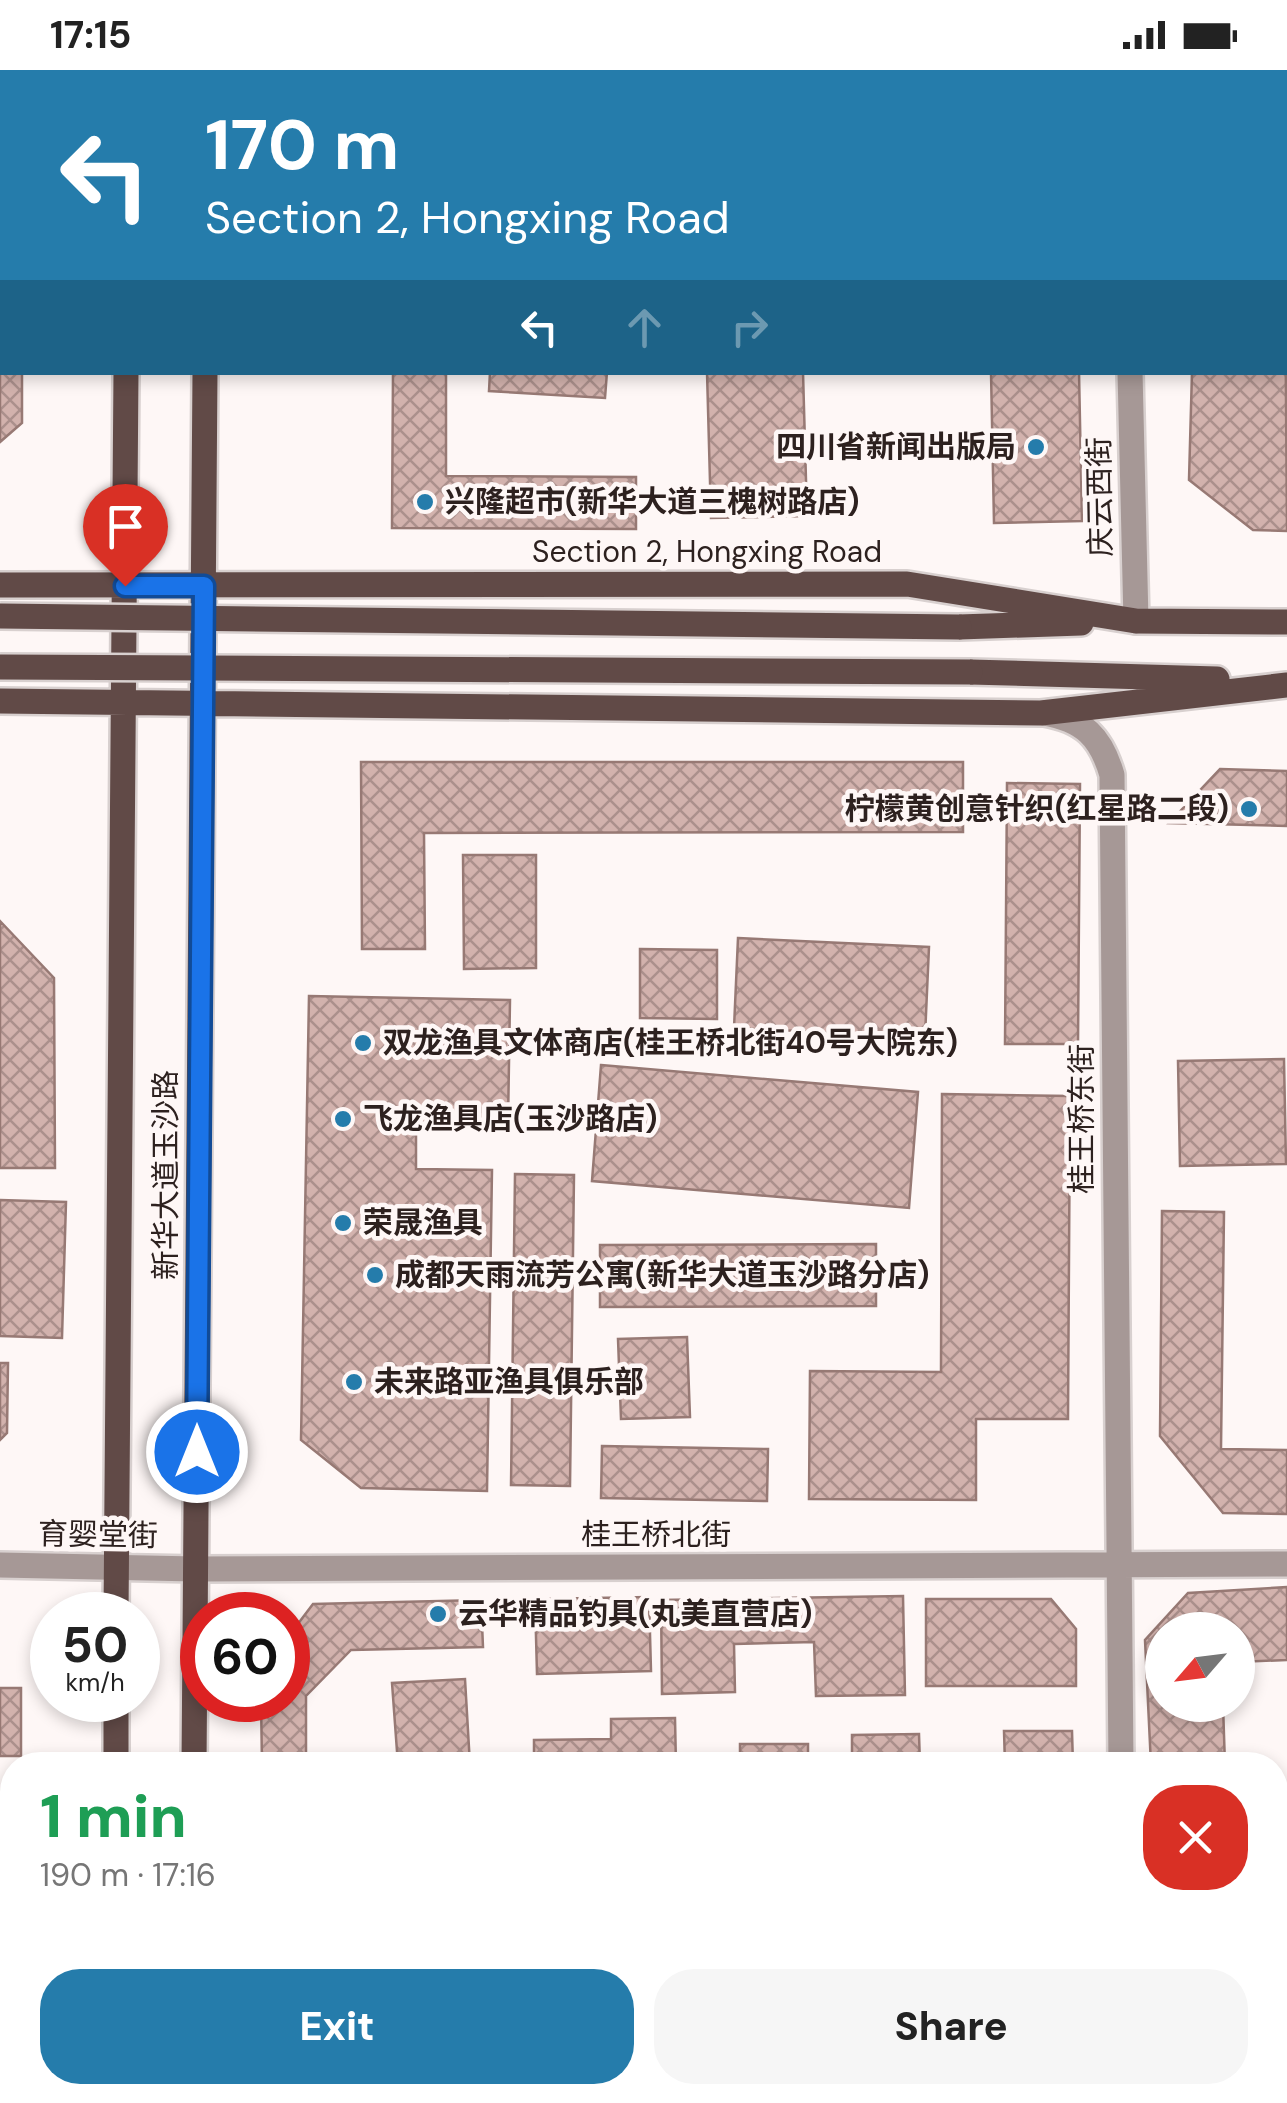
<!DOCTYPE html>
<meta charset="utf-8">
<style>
:root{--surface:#fff;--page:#f6f6f6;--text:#222;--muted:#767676;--accent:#257cab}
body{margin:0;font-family:"DM Sans","Noto Sans SC",sans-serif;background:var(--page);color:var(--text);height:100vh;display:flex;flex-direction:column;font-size:38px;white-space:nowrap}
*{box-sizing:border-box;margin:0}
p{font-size:32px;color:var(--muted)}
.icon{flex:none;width:55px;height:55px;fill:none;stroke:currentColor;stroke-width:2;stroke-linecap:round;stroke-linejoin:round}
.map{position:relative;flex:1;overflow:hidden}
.panel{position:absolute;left:0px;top:1682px;width:1288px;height:352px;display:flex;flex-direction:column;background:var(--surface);border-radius:40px 40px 0 0;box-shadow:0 5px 15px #0003}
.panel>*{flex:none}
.guide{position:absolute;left:0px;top:0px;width:1288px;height:305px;box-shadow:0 5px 15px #0003;background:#257cab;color:#fff;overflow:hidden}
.needle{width:65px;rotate:242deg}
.fabs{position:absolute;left:1145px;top:1542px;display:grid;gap:20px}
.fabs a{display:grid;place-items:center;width:110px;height:110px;border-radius:50%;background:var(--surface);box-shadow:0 5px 15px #0003;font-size:50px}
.speed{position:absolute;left:30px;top:1522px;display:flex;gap:20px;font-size:50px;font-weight:700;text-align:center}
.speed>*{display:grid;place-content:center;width:130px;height:130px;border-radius:50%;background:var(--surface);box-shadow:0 5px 15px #0003;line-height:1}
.speed small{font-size:25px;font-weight:400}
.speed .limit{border:15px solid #d22;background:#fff;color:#111}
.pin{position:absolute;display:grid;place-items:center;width:85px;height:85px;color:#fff;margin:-102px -42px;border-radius:50% 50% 50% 0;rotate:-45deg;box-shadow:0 0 10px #0007}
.pin .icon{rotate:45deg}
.me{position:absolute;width:110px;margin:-55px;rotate:0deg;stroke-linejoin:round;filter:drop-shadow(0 0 8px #0008)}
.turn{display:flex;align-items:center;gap:35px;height:210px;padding:0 40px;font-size:45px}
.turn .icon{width:130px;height:130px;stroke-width:2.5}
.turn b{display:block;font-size:70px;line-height:85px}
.lanes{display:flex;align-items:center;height:95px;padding:0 40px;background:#0003;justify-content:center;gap:50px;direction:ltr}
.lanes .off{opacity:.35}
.round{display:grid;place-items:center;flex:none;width:105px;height:105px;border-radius:40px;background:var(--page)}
.head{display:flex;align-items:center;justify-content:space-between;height:170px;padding:0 40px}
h1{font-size:60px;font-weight:800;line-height:75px;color:#1e9e55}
.action{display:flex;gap:20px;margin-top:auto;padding:20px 40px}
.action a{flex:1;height:115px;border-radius:40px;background:var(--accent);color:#fff;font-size:40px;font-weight:800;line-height:115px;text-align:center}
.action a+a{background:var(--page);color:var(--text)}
.status{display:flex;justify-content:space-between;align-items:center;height:70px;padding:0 50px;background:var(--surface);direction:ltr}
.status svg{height:28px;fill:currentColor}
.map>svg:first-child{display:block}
.built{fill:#fae9e6}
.building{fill:url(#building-cross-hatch);stroke:#977974;stroke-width:2.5}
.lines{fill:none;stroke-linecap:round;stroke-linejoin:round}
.minor-casing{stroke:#d8d0cf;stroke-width:30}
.major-casing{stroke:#d8d0cf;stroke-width:30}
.minor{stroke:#a69896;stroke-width:25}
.major{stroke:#614a47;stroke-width:25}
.major-bridge-casing{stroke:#d8d0cf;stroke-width:30;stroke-linecap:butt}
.major-bridge{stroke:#614a47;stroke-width:25}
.route-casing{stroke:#114b97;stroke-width:25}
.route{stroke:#1a73e8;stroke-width:18}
.poi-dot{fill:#257cab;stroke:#fef7f6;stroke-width:4}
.labels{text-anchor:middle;stroke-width:9;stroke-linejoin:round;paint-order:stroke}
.poi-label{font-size:30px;font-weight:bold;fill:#2d211f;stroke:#fef7f6;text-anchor:start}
.street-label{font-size:30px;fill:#2d211f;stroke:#fef7f6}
</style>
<div class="status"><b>17:15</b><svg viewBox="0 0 49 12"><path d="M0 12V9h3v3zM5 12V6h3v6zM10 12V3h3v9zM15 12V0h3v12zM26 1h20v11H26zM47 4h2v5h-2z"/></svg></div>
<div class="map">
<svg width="1287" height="2033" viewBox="0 0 1287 2033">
<defs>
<pattern id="building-cross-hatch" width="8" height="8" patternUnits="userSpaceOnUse" patternTransform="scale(2.5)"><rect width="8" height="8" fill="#d2b2ad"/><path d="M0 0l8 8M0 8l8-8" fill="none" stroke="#ab908c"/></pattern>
</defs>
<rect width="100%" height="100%" fill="#fef7f6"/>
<path class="built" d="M583,2022l1,11h-201l-1,-9 -131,3v-4z"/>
<path class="building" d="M270,0h70l-70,2z
M478,0h92v2h-92z
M787,0h183l-183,2z
M1211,0h76v80l-2,-78z
M1285,198l2,263 -34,-1 -64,-50 3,-108h93z
M0,264l2,38h20v51l-22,19z
M393,302h53v104l190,1v52l-244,-1z
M490,302h117l-2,26 -116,-7z
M707,302h96l4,144 -96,2z
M991,302h88l3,149 -88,2z
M361,692h602v70l-539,1 1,116h-63z
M1220,699l67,2v55l-118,-3z
M1007,713l73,1 -2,260h-73z
M463,785h73v113l-72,1z
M0,851l54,57 1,190h-55z
M738,868l191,9 -4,90 -191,-9z
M640,879l77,1v69l-77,-1z
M309,926l201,4 -2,124 -92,-2v47l76,1 -5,321 -126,-3 -60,-48z
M1284,989l2,105 -106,2 -2,-105z
M601,995l317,27 -9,116 -317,-27z
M942,1024l128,2 -2,323h-92v81l-167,-1 1,-128 131,1z
M515,1104l59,1 -4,311 -59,-1z
M0,1130l66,2 -4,136 -62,-2z
M1162,1141l62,1 -3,237 66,1v64l-64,-1 -63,-77z
M876,1174v62l-276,1v-62z
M687,1267l3,80 -69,2 -3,-80z
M0,1293h8l-1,70 -7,7z
M602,1376l166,3 -1,52 -166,-3z
M1287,1517v73l-49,2v-32h-76v75h61l2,60h-74l-6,-125 43,-47z
M903,1526l2,99 -89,1 -2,-54 -80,2 1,48 -73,2 -1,-94z
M649,1527l2,74 -114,3 -2,-75z
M926,1529h125l25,30v57h-150z
M481,1530l2,47 -132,3 -45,46v69h-44l-1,-65h27v-63l25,-33z
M465,1609l5,86h-72l-6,-82z
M0,1618h21v68h-21z
M675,1648l1,47h-142v-25l77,-1v-20z
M1004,1661h68l1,34h-68z
M919,1664l1,31h-68v-30z
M740,1674h68v21h-68z
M1275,1760h12v59h-12z
M0,1850l12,1v104l-12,-1z
M1275,1883h12v150h-92v-11h80z
M11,1995l1,27h62l-1,11h-63z
M415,2022h64v11h-63z
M608,2022h91l2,11h-91z
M770,2022h313l1,11h-313z"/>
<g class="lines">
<g class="minor-casing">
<path id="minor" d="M1122,0v2
M1130,302l6,249
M1044,643c40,7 57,24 68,62l9,990
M0,1495l196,4 1091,-5
M1129,2022v11"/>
</g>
<g class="major-casing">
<path id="major" d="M129,2v-2
M207,2v-2
M0,515l907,-1 229,37 151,1
M959,557l122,-4
M970,602l247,7
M0,631l1041,12 246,-28
M116,1545l10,-1243
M116,1695v-65
M194,1695l11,-1393
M113,2033v-11
M191,2033v-11"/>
</g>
<use href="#minor" class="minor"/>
<use href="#major" class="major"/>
<g class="major-bridge-casing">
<path id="major-bridge" d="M0,546l959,11
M0,597l970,5"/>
</g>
<use href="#major-bridge" class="major-bridge"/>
</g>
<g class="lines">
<g class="route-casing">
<path id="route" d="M125,516h79l-7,866"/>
</g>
<use href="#route" class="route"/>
</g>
<g class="poi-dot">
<circle cx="1036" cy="377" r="10"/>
<circle cx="425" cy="432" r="10"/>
<circle cx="1249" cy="739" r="10"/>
<circle cx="363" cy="973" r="10"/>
<circle cx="343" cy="1049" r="10"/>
<circle cx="343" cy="1153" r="10"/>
<circle cx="375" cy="1205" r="10"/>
<circle cx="354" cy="1312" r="10"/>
<circle cx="438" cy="1544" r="10"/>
</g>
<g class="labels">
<g class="poi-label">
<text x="1016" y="387" text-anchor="end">四川省新闻出版局</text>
<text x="445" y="442">兴隆超市(新华大道三槐树路店)</text>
<text x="1229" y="749" text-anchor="end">柠檬黄创意针织(红星路二段)</text>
<text x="383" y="983">双龙渔具文体商店(桂王桥北街40号大院东)</text>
<text x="363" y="1059">飞龙渔具店(玉沙路店)</text>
<text x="363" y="1163">荣晟渔具</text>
<text x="395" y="1215">成都天雨流芳公寓(新华大道玉沙路分店)</text>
<text x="374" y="1322">未来路亚渔具俱乐部</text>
<text x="458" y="1554">云华精品钓具(丸美直营店)</text>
</g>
<g class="street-label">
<text transform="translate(1100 427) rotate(-91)" y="10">庆云西街</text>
<text x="707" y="492">Section 2, Hongxing Road</text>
<text transform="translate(1082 1049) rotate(-90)" y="10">桂王桥东街</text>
<text transform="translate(166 1105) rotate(-90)" y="10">新华大道玉沙路</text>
<text transform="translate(98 1465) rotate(1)" y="10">育婴堂街</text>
<text x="656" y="1475">桂王桥北街</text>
</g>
</g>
</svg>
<div class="fabs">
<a><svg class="needle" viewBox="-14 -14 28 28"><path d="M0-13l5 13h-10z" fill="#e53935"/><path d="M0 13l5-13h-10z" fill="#767676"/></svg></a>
</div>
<div class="speed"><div>50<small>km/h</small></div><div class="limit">60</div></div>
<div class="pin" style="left:125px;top:516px;background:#d93025"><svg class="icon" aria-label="arrive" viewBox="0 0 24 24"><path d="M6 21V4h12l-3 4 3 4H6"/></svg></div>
<svg class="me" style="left:197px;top:1382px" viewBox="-20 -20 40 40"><circle r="17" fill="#1a73e8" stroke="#fff" stroke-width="3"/><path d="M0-11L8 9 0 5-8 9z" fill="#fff"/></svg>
<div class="guide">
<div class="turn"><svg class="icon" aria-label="left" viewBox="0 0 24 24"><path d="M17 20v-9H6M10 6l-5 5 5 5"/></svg><div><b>170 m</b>Section 2, Hongxing Road</div></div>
<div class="lanes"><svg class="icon" aria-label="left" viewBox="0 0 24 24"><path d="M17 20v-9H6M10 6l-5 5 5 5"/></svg><svg class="icon off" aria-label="ahead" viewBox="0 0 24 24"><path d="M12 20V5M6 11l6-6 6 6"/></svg><svg class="icon off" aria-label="right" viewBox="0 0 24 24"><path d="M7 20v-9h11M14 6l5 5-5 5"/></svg></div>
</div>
<section class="panel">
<div class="head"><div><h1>1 min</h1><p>190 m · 17:16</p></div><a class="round" style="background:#d93025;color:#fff"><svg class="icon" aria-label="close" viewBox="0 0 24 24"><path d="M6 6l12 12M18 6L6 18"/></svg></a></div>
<div class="action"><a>Exit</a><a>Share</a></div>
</section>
</div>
